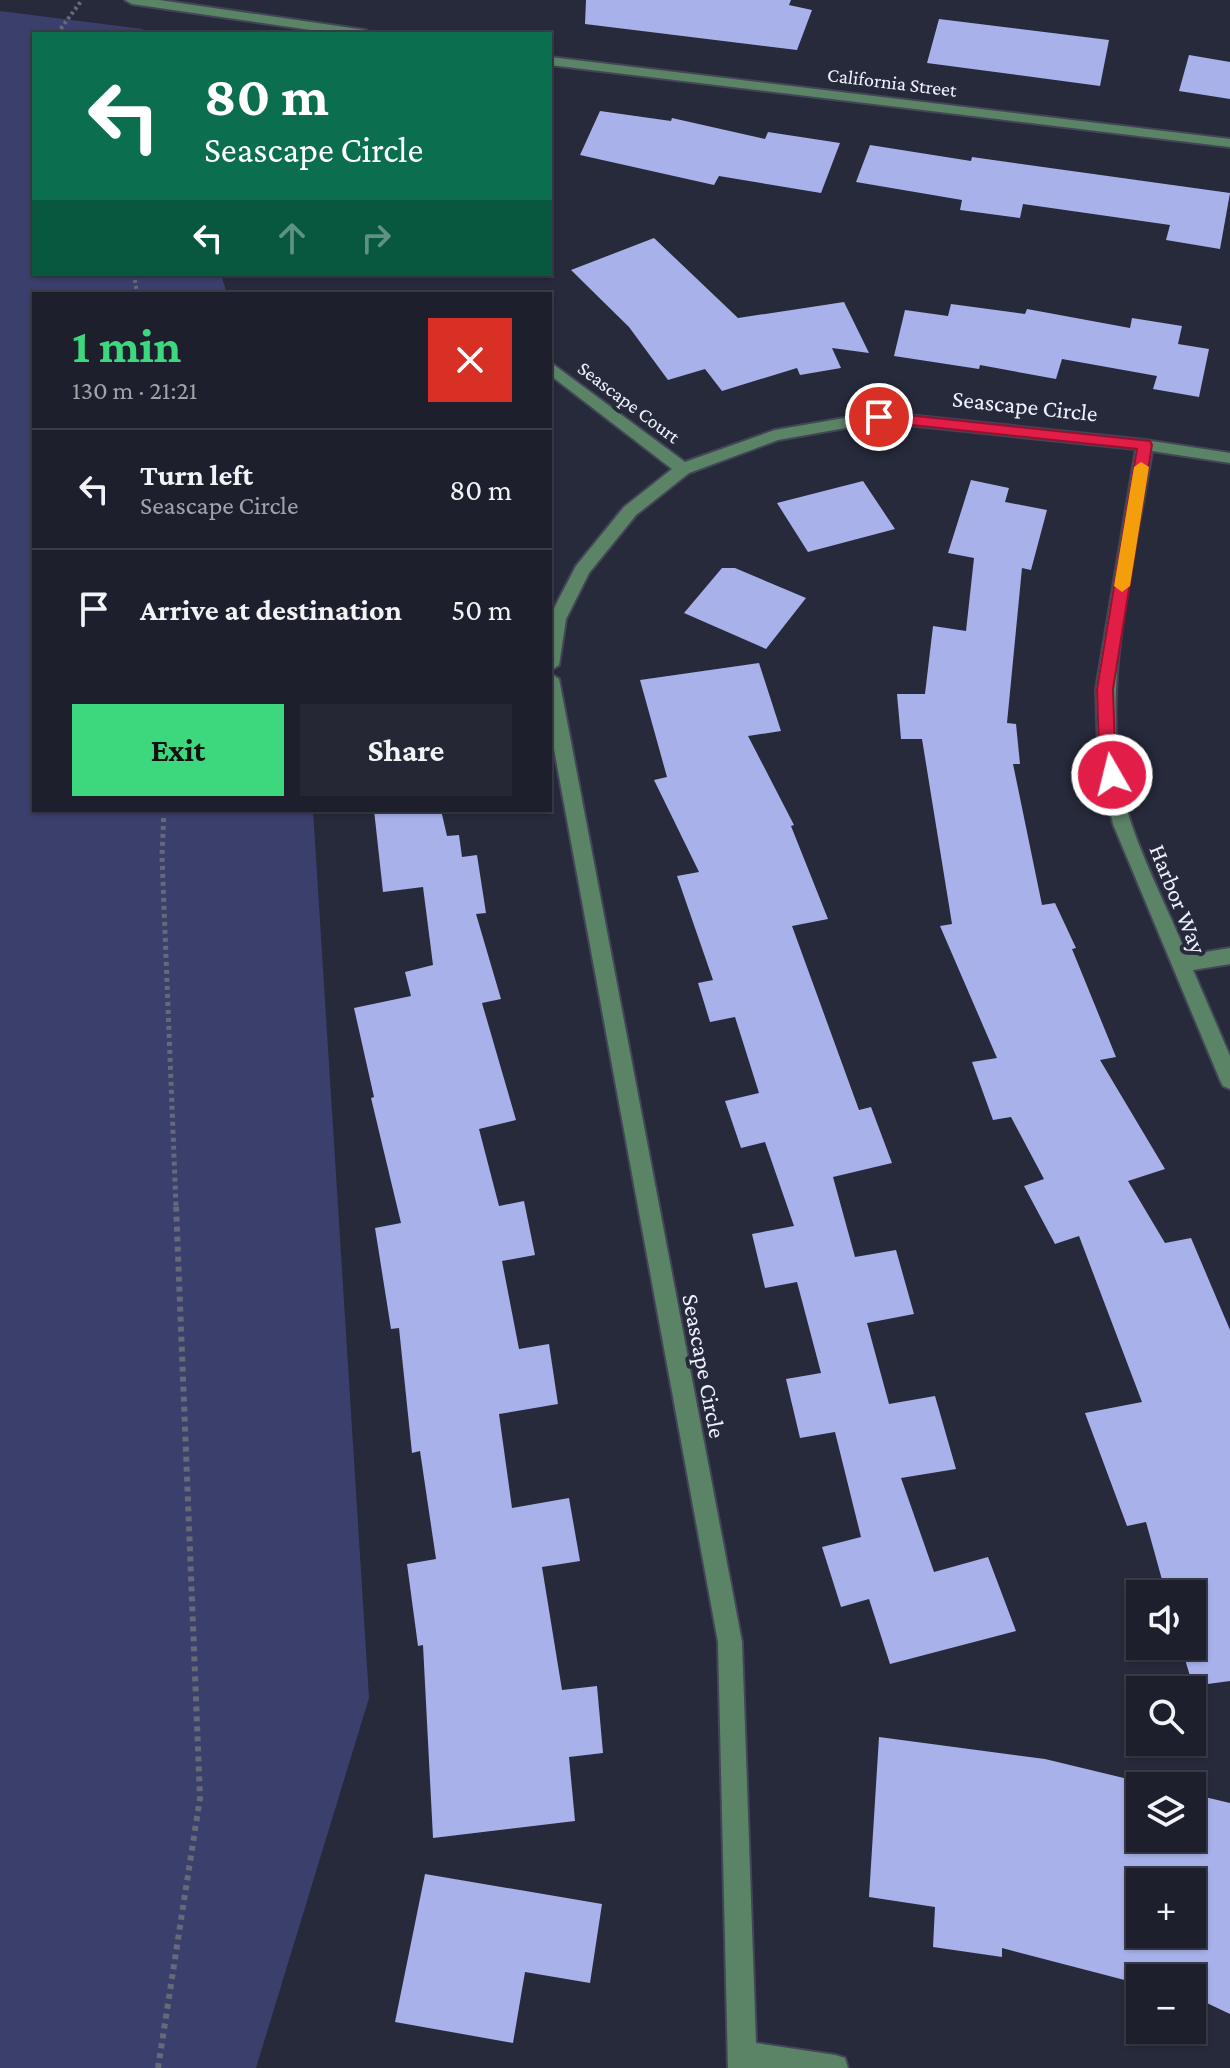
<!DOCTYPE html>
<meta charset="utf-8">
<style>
:root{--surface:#1d202c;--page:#252834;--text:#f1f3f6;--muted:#a0a3a9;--line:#3b3e48;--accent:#3dd77d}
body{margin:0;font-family:"Crimson Pro",serif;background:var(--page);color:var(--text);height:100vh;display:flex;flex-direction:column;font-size:30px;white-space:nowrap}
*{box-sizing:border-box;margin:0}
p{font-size:26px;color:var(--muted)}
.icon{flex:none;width:44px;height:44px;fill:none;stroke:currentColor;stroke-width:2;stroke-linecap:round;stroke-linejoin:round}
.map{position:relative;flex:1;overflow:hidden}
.side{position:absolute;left:32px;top:292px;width:520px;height:520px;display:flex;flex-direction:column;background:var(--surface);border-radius:0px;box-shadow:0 2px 6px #0004,0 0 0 2px var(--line)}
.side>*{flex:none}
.top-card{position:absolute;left:32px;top:32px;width:520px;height:244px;border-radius:0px;box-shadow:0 2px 6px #0004,0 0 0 2px var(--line);background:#0b6e4f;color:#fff;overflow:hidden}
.tools{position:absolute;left:1126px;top:1580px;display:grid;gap:16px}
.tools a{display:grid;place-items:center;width:80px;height:80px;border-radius:0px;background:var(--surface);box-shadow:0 2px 6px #0004,0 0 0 2px var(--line);font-size:40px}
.pin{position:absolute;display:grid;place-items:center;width:68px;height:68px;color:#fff;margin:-34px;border:4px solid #fff;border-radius:50%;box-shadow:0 2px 8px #0007}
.me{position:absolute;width:88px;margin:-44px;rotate:352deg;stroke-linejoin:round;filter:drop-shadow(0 0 6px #0008)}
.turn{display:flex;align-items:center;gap:28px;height:168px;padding:0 40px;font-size:36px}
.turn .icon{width:104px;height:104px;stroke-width:2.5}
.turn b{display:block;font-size:56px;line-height:68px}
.lanes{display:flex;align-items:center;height:76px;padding:0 40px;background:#0003;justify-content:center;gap:40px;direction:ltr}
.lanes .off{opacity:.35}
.round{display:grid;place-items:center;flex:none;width:84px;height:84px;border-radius:0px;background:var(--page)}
.head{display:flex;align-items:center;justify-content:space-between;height:136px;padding:0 40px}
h1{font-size:48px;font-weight:700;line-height:60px;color:var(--accent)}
.action{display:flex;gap:16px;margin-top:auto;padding:16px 40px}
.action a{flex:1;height:92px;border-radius:0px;background:var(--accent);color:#111;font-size:32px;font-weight:700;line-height:92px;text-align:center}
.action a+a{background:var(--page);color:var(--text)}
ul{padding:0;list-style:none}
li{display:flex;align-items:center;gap:24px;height:120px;padding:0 40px;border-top:2px solid var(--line)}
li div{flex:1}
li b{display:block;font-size:30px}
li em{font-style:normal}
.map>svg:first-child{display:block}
.green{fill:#3b3f6c}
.building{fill:#a8b1ea;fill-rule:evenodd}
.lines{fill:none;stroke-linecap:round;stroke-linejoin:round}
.minor-casing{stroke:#434656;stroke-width:4}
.path-far2{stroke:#666979;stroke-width:4;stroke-dasharray:3 3;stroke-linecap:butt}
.path-far1{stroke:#666979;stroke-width:5;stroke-dasharray:4 4;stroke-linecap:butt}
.path{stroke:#666979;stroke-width:6;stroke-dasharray:5 5;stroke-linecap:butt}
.minor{fill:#5b8467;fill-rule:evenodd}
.route{fill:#e11d48;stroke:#92132f;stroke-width:2}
.slow{fill:#f59e0b}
.labels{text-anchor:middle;stroke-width:8;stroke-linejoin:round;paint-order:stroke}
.far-street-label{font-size:20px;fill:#eff2fe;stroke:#272a3b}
.street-label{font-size:24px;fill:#eff2fe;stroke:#272a3b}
</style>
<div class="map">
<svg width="1230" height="2068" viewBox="0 0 1230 2068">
<rect width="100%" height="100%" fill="#272a3b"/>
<path class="green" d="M0,11l143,18 -2,5h-107v240h187l6,20h-193v516h279l56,888 -113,370h-256z"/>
<path class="building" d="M586,0h205l-2,5 23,5 -15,40 -212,-26z
M939,19l170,21 -9,46 -173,-23z
M1189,55l41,7v37l-51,-8z
M600,111l71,10 1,-3 93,21 3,-7 72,11 -19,50 -102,-17 -5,9 -134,-30z
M870,145l101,16 1,-4 258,36 -10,56 -54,-9 4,-15 -147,-21 -3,14 -60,-8 2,-10 -106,-18z
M654,238l84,80 106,-16 25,51 -37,-5 9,20 -41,7 -3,-7 -75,23 -17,-22 -37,11 -39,-53 -58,-57z
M951,304l74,10 2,-5 103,19 2,-10 50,8 -4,18 31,5 -10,48 -46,-8 4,-13 -95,-17 -6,20 -76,-14 -1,4 -85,-13 11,-46 43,6z
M971,480l38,8 -4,14 42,8 -16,60 -9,-2 -15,155 9,1 4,40h-7l29,141 13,-2 21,45 -4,1 44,108 -16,3 65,109 -37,12 37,62 26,-5 39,92v351l-37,5 -12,-40h11v-52h-26l-20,-72 -19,4 -42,-113 57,-11 -63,-166 -24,8 -31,-58 20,-7 -33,-62 -18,3 -21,-58 25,-4 -57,-132 12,-2 -30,-185h-21l-4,-45h28l8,-68 33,5 8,-73 -26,-5z
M863,481l32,48 -87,23 -31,-49z
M722,568h13l71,30 -40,51 -82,-36z
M759,663l22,68 -33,5 46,89 -3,1 37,93 -36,7 67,184 12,-3 21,56 -59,14 22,80 41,-7 18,64 -47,9 22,81 46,-8 21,73 -55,9 33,94 54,-15 28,74 -126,33 -21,-65 -28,8 -19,-60 39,-10 -26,-105 -35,6 -14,-59 35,-6 -24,-91 -32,6 -13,-54 42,-8 -29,-84 -24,6 -16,-47 34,-8 -24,-76 -25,5 -12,-39 15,-3 -36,-104 22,-4 -45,-92 13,-3 -27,-97z
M374,810h67l6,26 12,-1 3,22 15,-2 9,58 -10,1 25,85 -19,4 34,117 -37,9 20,77 25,-5 11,54 -33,6 17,88 30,-5 9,60 -59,10 13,94 57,-10 11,63 -38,6 20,123 35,-4 6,67 -34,4 6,64 -142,17 -10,-193 -5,1 -11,-82 29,-5 -16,-108 -8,2 -13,-125 -8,1 -16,-101 26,-5 -30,-125 3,-1 -20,-89 57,-12 -6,-24 28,-7 -10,-78 -40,5z
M879,1737l166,22 112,27h-17v52h52v-44l38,9v211l-38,-18v-18h-52v6l-138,-36v9l-69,-10 2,-40 -66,-10zM1140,1882h52v52h-52z
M425,1874l177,30 -12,79 -65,-11 -12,71 -118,-21z"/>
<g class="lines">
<g class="minor-casing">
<path id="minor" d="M125,0h34l206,30 7,4h-34l-206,-30z
M550,57l680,82v8l-680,-82z
M550,362l135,100 90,-32 104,-18 266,28 85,13v10l-78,-12c-19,117 -59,261 -20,375 15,43 37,86 55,129l43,-7v16l-37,6 37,86v33l-7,-3 -3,-6 -107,-256 -15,-74 -2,-61 40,-240 -257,-27 -101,18 -89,33 -53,42 -47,58 -23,46 -7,46 -9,6v-55l26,-50 48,-59 48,-38 -122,-94z
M550,673l9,6 183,963 14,401 79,12 10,3 3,10h-120l-10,-426 -168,-915z"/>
</g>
<path class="path-far2" d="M60,34l-1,-3 23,-31
M134,274l3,20"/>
<path class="path-far1" d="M164,810l-2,46 14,351"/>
<path class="path" d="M158,2068l42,-270 -24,-593"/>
<use href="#minor" class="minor"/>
</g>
<path class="route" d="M879,412l271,29 2,4 -39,244 2,61 5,25 -2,4 -6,2 -8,-6 -5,-25 -2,-61 40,-240 -263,-28v-7z"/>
<path class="slow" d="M1141,462l8,5 -19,119 -8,6 -8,-6 20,-119z"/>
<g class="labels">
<g class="far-street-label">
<text transform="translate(892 82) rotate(7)" y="7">California Street</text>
<text transform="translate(629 402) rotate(37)" y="7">Seascape Court</text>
</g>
<g class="street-label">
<text transform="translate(1025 406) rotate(6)" y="8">Seascape Circle</text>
<text transform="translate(1178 899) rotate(68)" y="8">Harbor Way</text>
<text transform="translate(704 1366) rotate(79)" y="8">Seascape Circle</text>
</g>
</g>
</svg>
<div class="tools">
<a><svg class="icon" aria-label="sound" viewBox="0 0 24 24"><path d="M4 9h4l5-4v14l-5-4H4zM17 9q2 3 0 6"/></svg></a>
<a><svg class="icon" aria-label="search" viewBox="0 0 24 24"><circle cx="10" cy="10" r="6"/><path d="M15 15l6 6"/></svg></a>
<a><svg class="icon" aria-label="layers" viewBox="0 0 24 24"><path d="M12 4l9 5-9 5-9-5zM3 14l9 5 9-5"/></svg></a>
<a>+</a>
<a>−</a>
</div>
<div class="pin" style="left:879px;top:417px;background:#d93025"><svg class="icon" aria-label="arrive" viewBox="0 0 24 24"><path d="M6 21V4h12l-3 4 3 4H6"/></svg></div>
<svg class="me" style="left:1112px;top:775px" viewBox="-20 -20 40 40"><circle r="17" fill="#e11d48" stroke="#fff" stroke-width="3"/><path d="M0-11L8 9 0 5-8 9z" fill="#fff"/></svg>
<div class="top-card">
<div class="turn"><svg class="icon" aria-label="left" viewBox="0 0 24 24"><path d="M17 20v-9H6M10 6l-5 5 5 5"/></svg><div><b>80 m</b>Seascape Circle</div></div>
<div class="lanes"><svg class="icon" aria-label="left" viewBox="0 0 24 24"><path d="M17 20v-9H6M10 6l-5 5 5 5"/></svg><svg class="icon off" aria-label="ahead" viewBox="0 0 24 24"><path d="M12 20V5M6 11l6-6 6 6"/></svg><svg class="icon off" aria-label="right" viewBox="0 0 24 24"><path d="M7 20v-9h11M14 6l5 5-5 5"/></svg></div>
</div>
<section class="side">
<div class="head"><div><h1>1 min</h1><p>130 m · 21:21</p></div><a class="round" style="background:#d93025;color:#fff"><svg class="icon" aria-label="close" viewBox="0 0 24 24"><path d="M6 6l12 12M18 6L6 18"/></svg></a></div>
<ul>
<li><svg class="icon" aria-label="left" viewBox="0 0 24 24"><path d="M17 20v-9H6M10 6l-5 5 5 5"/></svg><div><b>Turn left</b><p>Seascape Circle</p></div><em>80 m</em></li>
<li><svg class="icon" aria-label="arrive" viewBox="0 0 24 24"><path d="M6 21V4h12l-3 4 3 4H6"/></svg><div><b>Arrive at destination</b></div><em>50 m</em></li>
</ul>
<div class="action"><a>Exit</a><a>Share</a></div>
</section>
</div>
